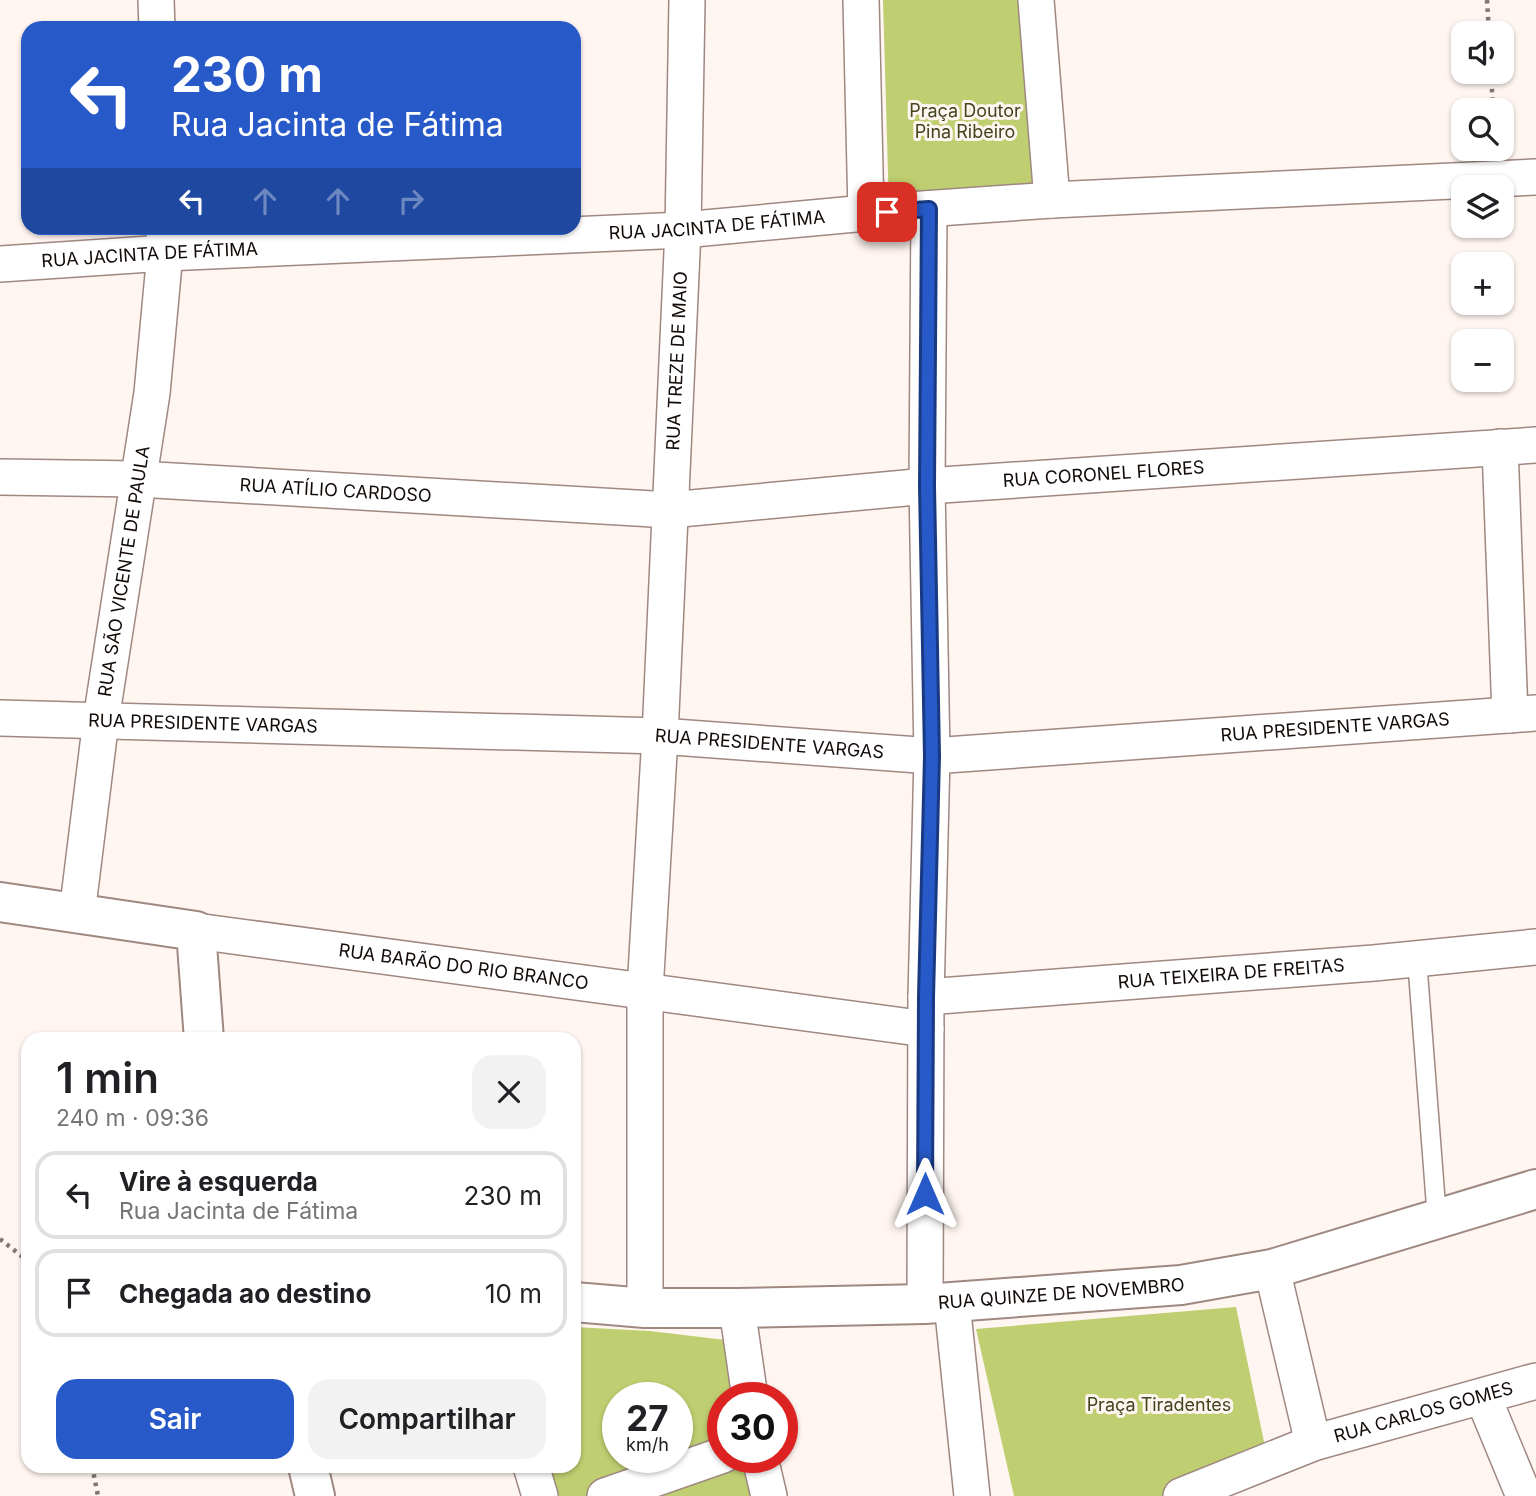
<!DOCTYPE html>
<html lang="pt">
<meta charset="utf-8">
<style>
:root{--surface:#fff;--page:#f2f2f2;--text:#202124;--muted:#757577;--line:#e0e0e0;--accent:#275ac8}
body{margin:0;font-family:Inter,sans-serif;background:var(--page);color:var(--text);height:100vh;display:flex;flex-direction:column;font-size:26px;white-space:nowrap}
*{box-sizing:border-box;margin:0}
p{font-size:23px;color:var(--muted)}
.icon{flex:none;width:38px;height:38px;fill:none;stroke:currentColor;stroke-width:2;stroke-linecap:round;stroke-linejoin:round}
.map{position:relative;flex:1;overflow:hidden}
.panel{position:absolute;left:21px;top:1032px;width:560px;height:441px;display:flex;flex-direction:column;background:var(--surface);border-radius:21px;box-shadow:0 2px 5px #0004}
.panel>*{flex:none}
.top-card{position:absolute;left:21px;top:21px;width:560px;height:214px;border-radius:21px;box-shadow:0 2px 5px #0004;background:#275ac8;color:#fff;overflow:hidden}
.fabs{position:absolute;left:1451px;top:21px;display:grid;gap:14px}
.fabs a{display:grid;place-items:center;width:63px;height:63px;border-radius:14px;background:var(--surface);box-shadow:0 2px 5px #0004;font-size:35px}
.speed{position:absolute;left:602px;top:1382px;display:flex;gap:14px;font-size:35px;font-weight:700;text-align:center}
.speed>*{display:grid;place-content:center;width:91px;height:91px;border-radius:50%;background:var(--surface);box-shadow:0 2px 5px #0004;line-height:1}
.speed small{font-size:18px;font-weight:400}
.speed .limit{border:10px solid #d22;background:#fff;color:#111}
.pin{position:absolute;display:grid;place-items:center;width:60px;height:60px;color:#fff;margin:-30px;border-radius:14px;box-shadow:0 4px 10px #0006}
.me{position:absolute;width:77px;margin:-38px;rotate:0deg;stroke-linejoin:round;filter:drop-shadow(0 0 5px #0008)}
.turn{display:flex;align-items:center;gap:24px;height:147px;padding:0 35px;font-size:32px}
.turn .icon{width:91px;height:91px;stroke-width:2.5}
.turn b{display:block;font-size:49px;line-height:60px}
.lanes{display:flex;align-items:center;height:66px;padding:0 35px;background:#0003;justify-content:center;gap:35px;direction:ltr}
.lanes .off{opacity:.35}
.round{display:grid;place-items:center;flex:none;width:74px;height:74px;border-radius:21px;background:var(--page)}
.headline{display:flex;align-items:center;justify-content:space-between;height:119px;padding:0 35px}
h1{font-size:42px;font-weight:600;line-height:52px}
.primary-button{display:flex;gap:14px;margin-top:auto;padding:14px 35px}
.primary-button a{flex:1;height:80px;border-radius:21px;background:var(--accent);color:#fff;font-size:28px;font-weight:600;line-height:80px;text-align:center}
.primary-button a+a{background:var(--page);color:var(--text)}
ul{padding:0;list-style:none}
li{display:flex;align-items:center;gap:21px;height:88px;margin:0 14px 10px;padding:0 21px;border:4px solid var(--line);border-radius:21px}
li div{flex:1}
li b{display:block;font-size:26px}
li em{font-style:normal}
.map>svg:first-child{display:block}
.green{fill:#bfce70;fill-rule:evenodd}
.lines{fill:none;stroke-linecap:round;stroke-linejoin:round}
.service-casing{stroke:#9f8880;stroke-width:21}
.minor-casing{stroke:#9f8880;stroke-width:38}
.tertiary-casing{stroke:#9f8880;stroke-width:42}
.path{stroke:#7f7673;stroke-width:4.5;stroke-dasharray:3.5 5;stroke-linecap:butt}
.service{stroke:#fff;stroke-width:18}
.minor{stroke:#fff;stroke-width:35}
.tertiary{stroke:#fff;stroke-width:38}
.route-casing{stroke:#193a82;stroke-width:18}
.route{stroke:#275ac8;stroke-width:12}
.labels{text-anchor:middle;stroke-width:6;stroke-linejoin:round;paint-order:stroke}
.park-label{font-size:18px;fill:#40461e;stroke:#fff5f1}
.street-label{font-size:18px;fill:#120b08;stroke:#fff5f1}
</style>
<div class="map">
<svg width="1536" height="1496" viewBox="0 0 1536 1496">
<rect width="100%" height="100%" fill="#fff5f1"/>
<path class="green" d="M883,0h148l19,193 -161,15z
M1236,1307l32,154 -88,35h-166l-38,-167z
M574,1327l76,4 84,10 11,57h-22v60h34l7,38h-214l-9,-29 33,-1zM618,1398h59v60h-59z"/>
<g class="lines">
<g class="service-casing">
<path id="service" d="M1417,959l20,260"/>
</g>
<g class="minor-casing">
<g id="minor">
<path d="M156,0l1,28"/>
<path d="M861,0l5,213"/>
<path d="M1036,0l16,200"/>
<path id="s1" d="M0,264l165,-11 518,-23 183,-17 186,-13 484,-23"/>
<path d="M1500,447l10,268"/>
<path id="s2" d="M0,477l138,2 532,31 257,-24 609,-41"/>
<path id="s3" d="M0,718l660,18 272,20 604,-43"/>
<path id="s4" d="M77,914l24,-194 51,-327 13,-140 -1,-25"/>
<path id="s5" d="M196,931l730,98"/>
<path id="s6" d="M926,997l448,-34 162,-16"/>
<path d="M1272,1269l41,174"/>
<path d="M952,1303l20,193"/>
<path d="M925,1304l1,-307 6,-241 -5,-270 2,-277"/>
<path id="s7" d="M645,1308v-317l15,-255 23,-506 4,-230"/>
<path d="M737,1308l13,90"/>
<path d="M1483,1397l41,99h2"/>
<path d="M760,1458l9,38"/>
<path d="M531,1466l9,30"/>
<path d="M605,1496l118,-41"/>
<path id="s8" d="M1181,1496l132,-53 223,-62"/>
</g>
</g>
<g class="tertiary-casing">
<g id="tertiary">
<path d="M0,902l196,29 8,109"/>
<path id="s9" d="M574,1302l71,6h92l188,-4 256,-19 91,-16 264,-80"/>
<path d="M308,1466l7,30"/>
</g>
</g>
<path class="path" d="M1487,0l2,33
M1491,72l2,38
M0,1239l28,22
M92,1466l6,30"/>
<use href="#service" class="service"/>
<use href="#minor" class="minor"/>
<use href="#tertiary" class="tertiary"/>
</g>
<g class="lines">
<g class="route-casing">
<path id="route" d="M887,212l42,-3 -2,277 5,270 -6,241 -1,197"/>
</g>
<use href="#route" class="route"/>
</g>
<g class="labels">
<g class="park-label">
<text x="965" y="117">Praça Doutor<tspan x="965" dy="21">Pina Ribeiro</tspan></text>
<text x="1159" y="1411">Praça Tiradentes</text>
</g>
<g class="street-label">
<text dy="6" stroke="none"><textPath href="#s1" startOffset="718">RUA JACINTA DE FÁTIMA</textPath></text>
<text dy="6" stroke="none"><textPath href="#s1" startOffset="150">RUA JACINTA DE FÁTIMA</textPath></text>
<text dy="6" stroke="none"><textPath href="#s7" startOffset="948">RUA TREZE DE MAIO</textPath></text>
<text dy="6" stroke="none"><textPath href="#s2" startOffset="1106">RUA CORONEL FLORES</textPath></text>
<text dy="6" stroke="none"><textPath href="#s2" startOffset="336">RUA ATÍLIO CARDOSO</textPath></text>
<text dy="6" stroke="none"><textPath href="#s4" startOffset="346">RUA SÃO VICENTE DE PAULA</textPath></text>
<text dy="6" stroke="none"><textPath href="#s3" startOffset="203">RUA PRESIDENTE VARGAS</textPath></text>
<text dy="6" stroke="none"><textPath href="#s3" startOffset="1337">RUA PRESIDENTE VARGAS</textPath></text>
<text dy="6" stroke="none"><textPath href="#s3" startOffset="770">RUA PRESIDENTE VARGAS</textPath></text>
<text dy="6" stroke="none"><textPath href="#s5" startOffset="270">RUA BARÃO DO RIO BRANCO</textPath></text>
<text dy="6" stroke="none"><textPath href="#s6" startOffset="306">RUA TEIXEIRA DE FREITAS</textPath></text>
<text dy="6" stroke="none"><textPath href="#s9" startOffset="488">RUA QUINZE DE NOVEMBRO</textPath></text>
<text dy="6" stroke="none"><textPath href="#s8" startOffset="257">RUA CARLOS GOMES</textPath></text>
</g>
</g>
</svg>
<div class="fabs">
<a><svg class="icon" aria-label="sound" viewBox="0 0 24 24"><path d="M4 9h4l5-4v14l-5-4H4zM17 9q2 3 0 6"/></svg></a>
<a><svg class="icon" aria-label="search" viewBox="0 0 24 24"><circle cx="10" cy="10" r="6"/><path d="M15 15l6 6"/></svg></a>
<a><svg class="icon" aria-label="layers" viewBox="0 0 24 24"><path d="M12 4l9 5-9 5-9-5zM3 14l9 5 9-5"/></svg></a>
<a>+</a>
<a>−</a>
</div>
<div class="speed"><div>27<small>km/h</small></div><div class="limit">30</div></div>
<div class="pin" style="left:887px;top:212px;background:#d93025"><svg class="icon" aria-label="arrive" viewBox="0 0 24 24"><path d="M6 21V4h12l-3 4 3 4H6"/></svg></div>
<svg class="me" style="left:925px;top:1194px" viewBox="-20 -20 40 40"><path d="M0-17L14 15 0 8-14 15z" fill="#275ac8" stroke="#fff" stroke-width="4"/></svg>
<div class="top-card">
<div class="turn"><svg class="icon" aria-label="left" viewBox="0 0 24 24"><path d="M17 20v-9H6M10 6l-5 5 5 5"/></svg><div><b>230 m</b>Rua Jacinta de Fátima</div></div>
<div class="lanes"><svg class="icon" aria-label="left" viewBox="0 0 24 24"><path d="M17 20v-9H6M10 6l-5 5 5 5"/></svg><svg class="icon off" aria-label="ahead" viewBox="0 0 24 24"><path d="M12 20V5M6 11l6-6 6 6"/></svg><svg class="icon off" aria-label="ahead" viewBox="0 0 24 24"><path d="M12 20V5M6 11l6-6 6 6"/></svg><svg class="icon off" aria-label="right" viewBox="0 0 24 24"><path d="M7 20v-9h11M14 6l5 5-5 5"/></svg></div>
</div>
<section class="panel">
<div class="headline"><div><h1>1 min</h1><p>240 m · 09:36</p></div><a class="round"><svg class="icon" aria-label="close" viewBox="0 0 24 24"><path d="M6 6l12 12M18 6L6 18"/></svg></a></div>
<ul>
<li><svg class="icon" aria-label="left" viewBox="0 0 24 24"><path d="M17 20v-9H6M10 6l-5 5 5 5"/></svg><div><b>Vire à esquerda</b><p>Rua Jacinta de Fátima</p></div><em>230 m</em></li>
<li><svg class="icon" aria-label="arrive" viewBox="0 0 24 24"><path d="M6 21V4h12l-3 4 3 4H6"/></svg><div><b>Chegada ao destino</b></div><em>10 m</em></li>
</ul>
<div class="primary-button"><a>Sair</a><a>Compartilhar</a></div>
</section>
</div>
